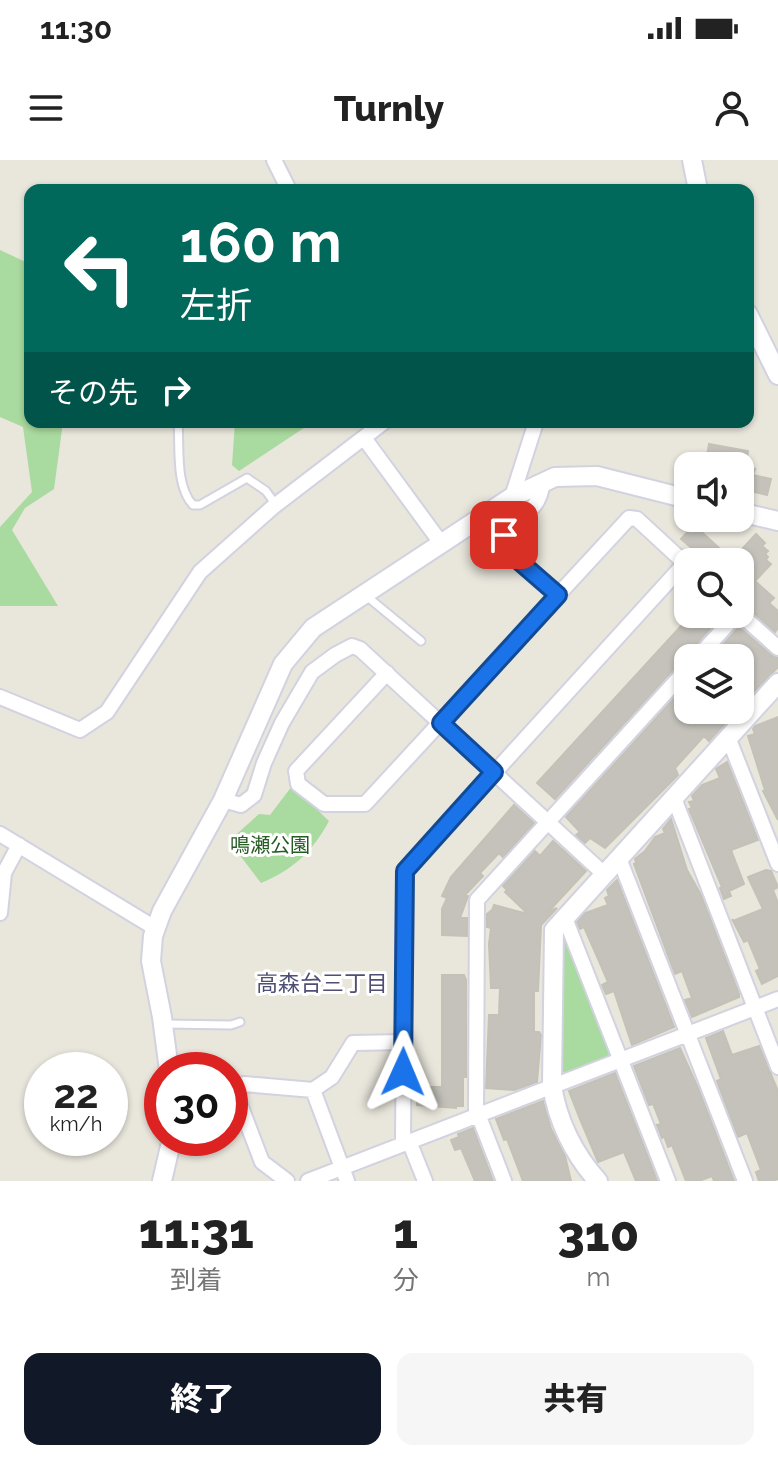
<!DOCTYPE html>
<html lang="ja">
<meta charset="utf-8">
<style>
:root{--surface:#fff;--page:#f6f6f6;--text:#222;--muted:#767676;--accent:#111827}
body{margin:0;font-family:Raleway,"Noto Sans JP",sans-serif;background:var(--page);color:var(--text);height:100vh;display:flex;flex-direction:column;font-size:30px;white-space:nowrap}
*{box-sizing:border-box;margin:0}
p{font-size:26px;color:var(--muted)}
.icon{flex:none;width:44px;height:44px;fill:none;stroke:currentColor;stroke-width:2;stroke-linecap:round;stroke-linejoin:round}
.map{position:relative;height:1021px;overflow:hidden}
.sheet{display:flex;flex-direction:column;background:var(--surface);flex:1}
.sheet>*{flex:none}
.banner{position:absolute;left:24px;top:24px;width:730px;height:244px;border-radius:16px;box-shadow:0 2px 6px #0004;background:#00695c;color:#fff;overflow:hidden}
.tools{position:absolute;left:674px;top:292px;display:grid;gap:16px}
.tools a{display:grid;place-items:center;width:80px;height:80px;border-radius:16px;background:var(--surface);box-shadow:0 2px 6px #0004;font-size:40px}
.speed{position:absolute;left:24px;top:892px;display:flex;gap:16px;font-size:40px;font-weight:700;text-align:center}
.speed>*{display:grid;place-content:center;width:104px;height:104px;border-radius:50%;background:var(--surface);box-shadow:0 2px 6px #0004;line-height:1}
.speed small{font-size:20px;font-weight:400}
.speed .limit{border:12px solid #d22;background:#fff;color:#111}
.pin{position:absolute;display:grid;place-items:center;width:68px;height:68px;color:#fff;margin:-34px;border-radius:16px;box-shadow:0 4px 12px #0006}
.me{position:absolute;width:88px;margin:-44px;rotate:1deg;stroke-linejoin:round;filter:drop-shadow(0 0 6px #0008)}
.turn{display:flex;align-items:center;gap:28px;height:168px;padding:0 24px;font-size:36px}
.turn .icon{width:104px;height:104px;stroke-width:2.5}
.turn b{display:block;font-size:56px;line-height:68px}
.then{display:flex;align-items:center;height:76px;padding:0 24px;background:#0003;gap:16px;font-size:30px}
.eta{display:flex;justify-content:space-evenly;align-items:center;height:136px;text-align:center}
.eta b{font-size:48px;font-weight:800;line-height:56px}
.cta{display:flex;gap:16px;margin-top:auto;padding:16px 24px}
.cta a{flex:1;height:92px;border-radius:16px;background:var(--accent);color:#fff;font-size:32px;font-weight:800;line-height:92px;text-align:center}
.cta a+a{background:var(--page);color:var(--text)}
.status{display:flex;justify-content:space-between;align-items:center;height:56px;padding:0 40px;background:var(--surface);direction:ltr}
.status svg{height:22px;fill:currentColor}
header{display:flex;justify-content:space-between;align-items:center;height:104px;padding:0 24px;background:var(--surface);font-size:36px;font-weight:800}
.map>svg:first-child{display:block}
.green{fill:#a9da9f}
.building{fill:#c5c2bc;stroke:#c4c1b6;stroke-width:2}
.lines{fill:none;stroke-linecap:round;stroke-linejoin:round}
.service-casing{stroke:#d2d2e0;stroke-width:11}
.minor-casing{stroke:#d2d2e0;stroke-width:18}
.tertiary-casing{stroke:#d2d2e0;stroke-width:22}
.service{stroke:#fff;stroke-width:7}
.minor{stroke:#fff;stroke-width:14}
.tertiary{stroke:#fff;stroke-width:18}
.route-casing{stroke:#114b97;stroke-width:20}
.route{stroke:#1a73e8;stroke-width:14}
.labels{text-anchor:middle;stroke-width:6;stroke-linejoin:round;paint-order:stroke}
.park-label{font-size:20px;fill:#255c22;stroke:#fff}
.neighbourhood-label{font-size:22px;fill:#4f4f74;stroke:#fff}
</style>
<div class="status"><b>11:30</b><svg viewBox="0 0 49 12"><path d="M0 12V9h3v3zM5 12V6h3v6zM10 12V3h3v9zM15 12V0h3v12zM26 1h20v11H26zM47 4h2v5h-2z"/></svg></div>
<header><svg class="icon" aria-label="menu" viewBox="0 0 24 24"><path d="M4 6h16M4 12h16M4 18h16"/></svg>Turnly<svg class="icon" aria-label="person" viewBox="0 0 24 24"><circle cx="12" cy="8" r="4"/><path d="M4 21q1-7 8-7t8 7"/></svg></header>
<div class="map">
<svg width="778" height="1021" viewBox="0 0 778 1021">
<rect width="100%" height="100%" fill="#e9e6dc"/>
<path class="green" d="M0,90l30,14v158h33l-9,67 -29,19 -13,22 46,76h-58v-79l32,-35 -9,-65 -23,-10z
M235,262h78l-74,49 -7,-6z
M292,626l37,35c-16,30 -36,49 -68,62l-32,-42 30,-27 11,1z
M565,768l46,123 -2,5 -44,17 -4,-3 1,-139z"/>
<path class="building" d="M709,284l39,7 -2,15 9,3 -2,6 18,4 -4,16 -20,-5 3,-9 -10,-1v-14h-30l1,-2 -5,-1z
M694,365l38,35 24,-26 9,9 -3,3 6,5 -3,3 3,3 -2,3 5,4 -16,17 19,17 -5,5 9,8v17l-3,4 -28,-25 -7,-3v-42h-32l-27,-23z
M692,454h31l-33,37 -3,7 -6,3 -126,138 -18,-16z
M739,467l32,28 7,3v9l-25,25 -4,-4 -2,3 -7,-5v-28h-29z
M688,523v43l15,-16h34l-28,31 -5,-5 -29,32 3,7 -73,73 -15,-10 -5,5 -9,-8 4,-3 -14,-15z
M778,557v103l-15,-29 2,-1 -17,-54 7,-2 -2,-5 2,-3z
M727,602l31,78 -27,10 13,34 -15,7 2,5 -7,3 -4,-11 2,-1 -33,-78 3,-1 -3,-6 5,-1 -2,-5 10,-11 18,-7 -4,-9z
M514,645l20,18 -31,34 -4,-4 -19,20 3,3 -18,19 3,1 -8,22h7v18l-25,-1v-26l5,-11 -5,-2 9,-19z
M671,659l16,51 14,25 38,99v3l-47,20 -7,-17 7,-2 -10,-27 -7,3 -41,-110 2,-1 -1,-4 10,-8 10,-14 10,-4 -2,-4z
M553,681l33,30 -38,41 9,-4 -16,17 -3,66h-4v41h5l2,3 -4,47 -23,8 -28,-2 3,-73h10l1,-27h-9l-2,-44 2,-16 -4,-1v-13l5,-4 2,-5 34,9 -23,-22 2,-2 -4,-4 32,-35 5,5z
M766,710l5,1 7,16 -5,3 5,13v73l-16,8 -6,-13 4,-2 -12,-29 -4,2 -12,-23 1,2 30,-12 -15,-32z
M617,720l57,147 -42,18 -18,-54 -8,3 -4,-9 6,-3 -9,-21 -15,-34 -4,2 -3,-7 8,-9 23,-8 -3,-7 4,-2 -2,-6z
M442,815h22l2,5v97h-3v29h-7v2l-39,-3v-18h25z
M723,871l9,24 27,-9 19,45v88l-6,2h-13l-3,-9 5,-2 -14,-37 -9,4 -21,-56 4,-2 -15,-41z
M680,888l18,40 36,93h-20l-2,-5 -13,5h-13l-14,-36 -4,2 -4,-11 -2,2 -5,-13 4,-1 -8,-20 -4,1 -15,-39z
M615,913l35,89 7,19h-21l-12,-29 -26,10 -18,-43 -11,-28z
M543,941l8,28 14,27 6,25h-48l-16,-42 -3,1 -8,-21z
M473,968l20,53h-18l-14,-33 -6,2 -4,-10 8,-3 -1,-3z"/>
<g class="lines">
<g class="service-casing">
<path id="service" d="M178,262c2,25 -3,64 15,83h7l47,-27 19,13 10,14
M364,434l57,47
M166,864l65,1 9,-3"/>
</g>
<g class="minor-casing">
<path id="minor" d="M274,0l15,30
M364,278l77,105
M543,323c-2,9 -4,17 -10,24 -15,17 -30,14 -29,41l54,47
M512,337l24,-75
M740,454l38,34
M697,498l40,-44
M387,513l-91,98 2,13 26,20h41l264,-286 8,1 51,47
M0,537l80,33 27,-18 93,-140 73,-65 111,-85
M728,577l50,127
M674,638l104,269
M223,640l18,5 13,-10 10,-32 18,-40 30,-51 23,-17 17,-9 8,3 244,225
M0,674l155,94
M619,698l126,323
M0,753l4,-40 15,-28
M565,758l103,263
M478,954l26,67
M476,955l1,-215 211,-232
M409,981l16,40
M403,982l2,-271 280,-308
M287,1021l-25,-19 -26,-68 8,-10 69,6
M308,1021l470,-182
M347,1021l-34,-91 19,-13 21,-34 51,-1"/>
</g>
<g class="tertiary-casing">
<path id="tertiary" d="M692,0l6,30
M748,154l30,61
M740,352l38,9
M169,910l-7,-53 -11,-56 2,-25 9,-25 61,-111 60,-136 30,-36 199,-131 43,-20 42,-1 91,23
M162,1021l10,-43
M598,1021c-24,-26 -41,-61 -46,-96l2,-155 224,-247"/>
</g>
<use href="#service" class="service"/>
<use href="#minor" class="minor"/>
<use href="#tertiary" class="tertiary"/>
</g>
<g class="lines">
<g class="route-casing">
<path id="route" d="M403,912l2,-201 89,-99 -53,-49 117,-128 -54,-47v-13"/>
</g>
<use href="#route" class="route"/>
</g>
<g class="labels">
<g class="park-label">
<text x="270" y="692">鳴瀬公園</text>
</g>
<g class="neighbourhood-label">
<text x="322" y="831">高森台三丁目</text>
</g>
</g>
</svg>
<div class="tools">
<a><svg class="icon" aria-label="sound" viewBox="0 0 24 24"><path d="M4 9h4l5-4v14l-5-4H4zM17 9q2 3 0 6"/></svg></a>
<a><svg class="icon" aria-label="search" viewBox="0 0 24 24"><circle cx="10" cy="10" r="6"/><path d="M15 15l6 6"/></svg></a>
<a><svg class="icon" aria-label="layers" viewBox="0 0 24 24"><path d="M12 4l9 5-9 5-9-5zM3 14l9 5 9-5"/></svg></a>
</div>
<div class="speed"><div>22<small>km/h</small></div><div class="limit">30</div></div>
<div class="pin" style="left:504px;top:375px;background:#d93025"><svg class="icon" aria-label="arrive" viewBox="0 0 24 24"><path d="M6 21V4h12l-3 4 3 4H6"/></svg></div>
<svg class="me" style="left:403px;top:912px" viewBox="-20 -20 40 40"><path d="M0-17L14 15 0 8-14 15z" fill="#1a73e8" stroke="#fff" stroke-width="4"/></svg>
<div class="banner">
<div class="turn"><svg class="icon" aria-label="left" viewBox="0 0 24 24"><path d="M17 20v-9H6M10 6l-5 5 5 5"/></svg><div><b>160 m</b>左折</div></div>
<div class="then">その先<svg class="icon" aria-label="right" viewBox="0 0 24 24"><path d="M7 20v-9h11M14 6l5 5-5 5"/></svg></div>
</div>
</div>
<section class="sheet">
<div class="eta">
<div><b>11:31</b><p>到着</p></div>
<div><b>1</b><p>分</p></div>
<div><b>310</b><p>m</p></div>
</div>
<div class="cta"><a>終了</a><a>共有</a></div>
</section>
